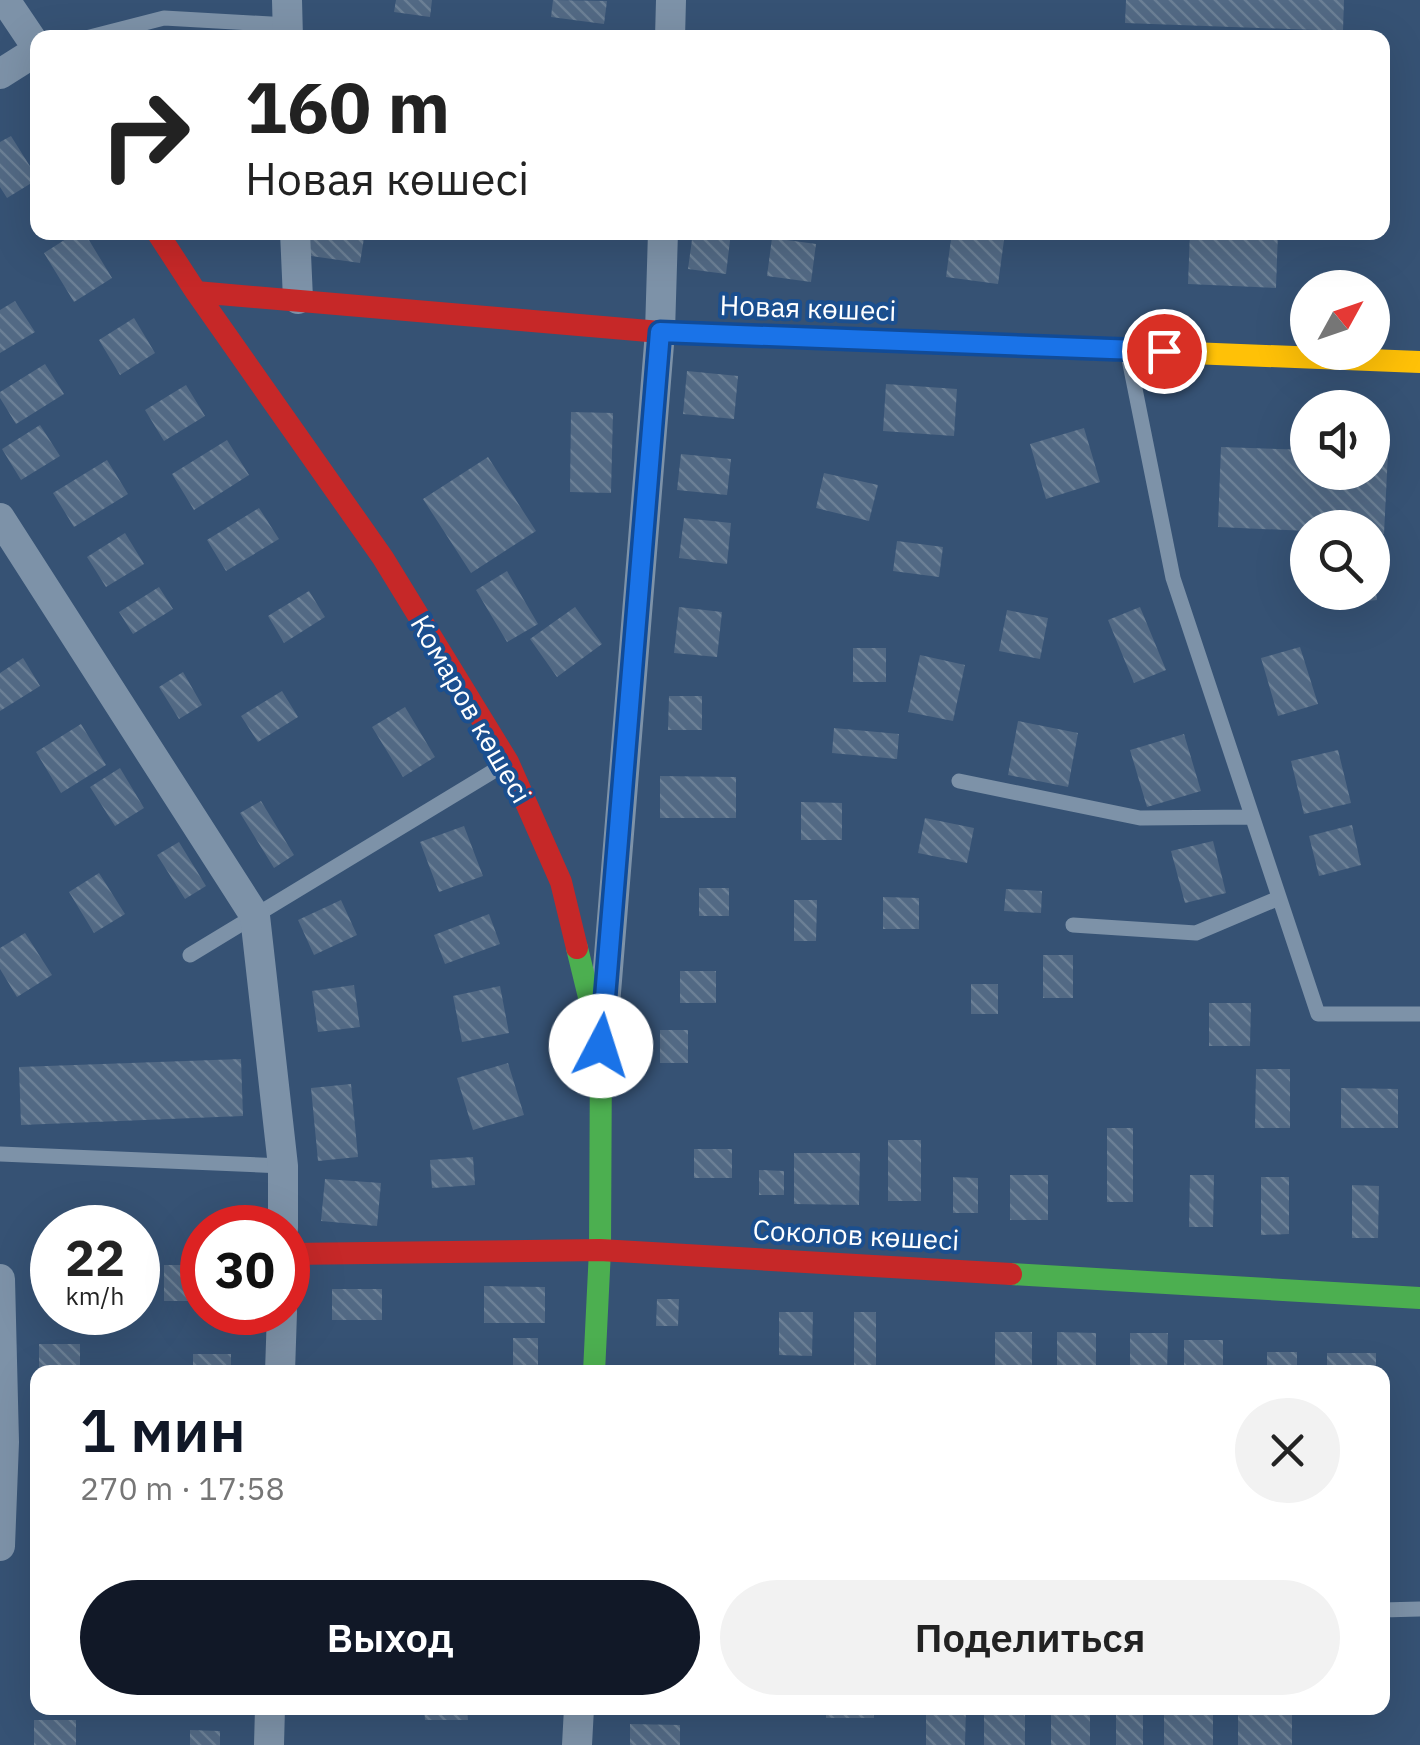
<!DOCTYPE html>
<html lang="ru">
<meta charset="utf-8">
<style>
:root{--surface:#fff;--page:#f2f2f2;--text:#222;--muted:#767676;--accent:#111827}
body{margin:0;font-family:"IBM Plex Sans",sans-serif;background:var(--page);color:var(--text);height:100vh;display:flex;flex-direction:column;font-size:38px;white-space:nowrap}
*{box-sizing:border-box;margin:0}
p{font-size:32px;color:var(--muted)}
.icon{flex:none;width:55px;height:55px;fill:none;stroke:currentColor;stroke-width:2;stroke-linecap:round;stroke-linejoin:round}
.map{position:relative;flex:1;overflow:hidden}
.panel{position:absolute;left:30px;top:1365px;width:1360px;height:350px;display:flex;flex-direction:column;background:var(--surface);border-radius:20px;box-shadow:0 10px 40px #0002}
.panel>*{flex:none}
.banner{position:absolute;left:30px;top:30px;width:1360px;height:210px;border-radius:20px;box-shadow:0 10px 40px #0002;background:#fff;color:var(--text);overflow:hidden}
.needle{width:65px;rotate:50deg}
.buttons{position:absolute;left:1290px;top:270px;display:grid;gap:20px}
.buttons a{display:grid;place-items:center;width:100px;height:100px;border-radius:50%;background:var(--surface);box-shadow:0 10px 40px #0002;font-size:50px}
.speed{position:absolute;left:30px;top:1205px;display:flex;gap:20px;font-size:50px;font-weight:700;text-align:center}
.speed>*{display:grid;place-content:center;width:130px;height:130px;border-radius:50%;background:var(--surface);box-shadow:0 10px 40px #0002;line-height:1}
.speed small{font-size:25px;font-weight:400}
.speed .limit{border:15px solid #d22;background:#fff;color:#111}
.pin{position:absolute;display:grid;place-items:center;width:85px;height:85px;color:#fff;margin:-42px;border:5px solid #fff;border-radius:50%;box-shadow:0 2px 10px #0007}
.me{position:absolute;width:110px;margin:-55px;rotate:5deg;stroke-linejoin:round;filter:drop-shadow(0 0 8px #0008)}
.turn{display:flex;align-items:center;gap:35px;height:210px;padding:0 50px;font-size:45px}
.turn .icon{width:130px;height:130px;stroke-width:2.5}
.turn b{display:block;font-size:70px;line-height:85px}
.round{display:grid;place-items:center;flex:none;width:105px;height:105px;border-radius:52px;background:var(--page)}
.summary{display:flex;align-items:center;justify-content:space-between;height:170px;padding:0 50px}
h1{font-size:60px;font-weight:600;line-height:75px;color:var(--accent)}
.primary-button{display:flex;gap:20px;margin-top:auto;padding:20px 50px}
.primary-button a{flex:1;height:115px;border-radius:60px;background:var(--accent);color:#fff;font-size:40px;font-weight:600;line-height:115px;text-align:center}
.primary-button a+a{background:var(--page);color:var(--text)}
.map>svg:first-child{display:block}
.building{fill:url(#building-back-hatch)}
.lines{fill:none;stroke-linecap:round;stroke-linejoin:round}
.lane{stroke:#7d92a8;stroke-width:15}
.street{stroke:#7d92a8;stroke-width:30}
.fast{stroke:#4caf50;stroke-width:22}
.slow{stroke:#ffc107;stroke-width:22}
.jam{stroke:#c62828;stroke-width:22}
.route-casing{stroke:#114b97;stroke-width:25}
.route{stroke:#1a73e8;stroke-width:18}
.labels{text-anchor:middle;stroke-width:8;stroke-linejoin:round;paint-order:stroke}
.street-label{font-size:28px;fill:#fff;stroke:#1b4f8f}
</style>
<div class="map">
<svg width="1420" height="1745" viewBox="0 0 1420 1745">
<defs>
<pattern id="building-back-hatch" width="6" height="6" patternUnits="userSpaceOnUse" patternTransform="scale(2.5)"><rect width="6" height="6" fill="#526984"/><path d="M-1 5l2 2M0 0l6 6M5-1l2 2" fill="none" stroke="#6c8096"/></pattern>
</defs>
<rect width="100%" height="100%" fill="#365274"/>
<path class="building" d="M396,0h36l-2,17 -36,-5z
M553,0l54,1 -3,23 -53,-7z
M1126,0h218l-1,31 -218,-8z
M11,136l27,43 -31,19 -7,-11v-45z
M77,232h7l28,46 -38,24 -30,-49z
M308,232h57l-5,31 -56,-8z
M693,232h38l-5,42 -38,-5z
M952,232l53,1 -7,51 -52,-7z
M1190,232h88l-2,56 -88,-4z
M772,238l44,6 -5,38 -44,-6z
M15,301l20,31 -35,21v-43z
M134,318l21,35 -35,22 -21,-35z
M45,364l19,30 -48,30 -16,-26v-6z
M687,371l51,5 -4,43 -51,-5z
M886,384l71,5 -3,47 -71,-5z
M186,385l19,31 -41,25 -19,-31z
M571,412l42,1 -2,80 -41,-1z
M40,425l20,31 -39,24 -19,-31z
M1084,428l16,54 -54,17 -16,-55z
M227,440l22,35 -55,35 -22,-36z
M1221,447l87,3v22h64v-19h16l-4,81 -12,-1v-5h-64v3l-90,-4z
M681,454l50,5 -4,36 -50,-5z
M488,457l48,74 -65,42 -48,-74z
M107,460l21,34 -54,33 -21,-34z
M824,473l54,12 -9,36 -53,-13z
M259,508l20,31 -53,32 -19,-31z
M684,518l47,5 -4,41 -48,-6z
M125,533l19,31 -38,23 -19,-30z
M897,541l46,6 -4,30 -46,-6z
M507,571l31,53 -31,18 -31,-52z
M1372,585h3l2,15 -46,5 -1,-13h42z
M159,587l14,22 -40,25 -14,-22z
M309,591l16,26 -41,26 -16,-27z
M575,607l27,37 -45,33 -27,-38z
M679,607l43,5 -5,45 -43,-4z
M1140,607l26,63 -32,13 -26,-63z
M1007,610l41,8 -8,41 -41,-8z
M1300,647l18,57 -40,12 -17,-58z
M853,648h33v34h-33z
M920,655l45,10 -12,56 -45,-9z
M23,658l17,28 -40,25v-38z
M183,672l19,33 -23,14 -20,-32z
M282,691l16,26 -40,25 -17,-26z
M669,696h33v34h-34z
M405,707l30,50 -32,20 -31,-50z
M1018,721l60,12 -10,54 -60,-12z
M81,724l25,41 -45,28 -25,-41z
M834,728l65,6 -2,25 -65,-6z
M1184,734l17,57 -54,16 -17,-57z
M1338,750l13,53 -47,11 -13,-53z
M120,768l24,40 -29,18 -25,-39z
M660,776l76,1v41h-76z
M261,801l33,54 -20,13 -34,-55z
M801,802l41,1v37h-41z
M925,818l49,10 -7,35 -49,-10z
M1352,825l9,40 -42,11 -10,-40z
M464,826l19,50 -44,16 -19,-50z
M1213,841l13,52 -41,10 -14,-52z
M179,842l27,44 -21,13 -28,-44z
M99,873l26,41 -31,19 -25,-41z
M699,888h30v28h-30z
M1006,889l36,2 -1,22 -37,-2z
M883,897l36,1v31h-36z
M341,900l16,35 -43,20 -16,-35z
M794,900h23l-1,41h-22z
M489,914l11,30 -55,20 -11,-29z
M25,933l27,42 -35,22 -17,-28v-21z
M1043,955h30v43h-30z
M680,971h36v32h-36z
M971,984h27v30h-27z
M354,985l6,42 -42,5 -6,-41z
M500,986l9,47 -47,9 -9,-46z
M1209,1003h42l-1,43h-41z
M660,1030h28v33h-28z
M241,1059l2,57 -222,9 -2,-58z
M508,1063l16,52 -51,15 -16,-52z
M1256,1069h34v59h-35z
M351,1084l7,73 -40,4 -7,-73z
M1341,1088l57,1v39h-57z
M1107,1128h26v74h-26z
M888,1140h33v61h-33z
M694,1149h38v29h-38z
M794,1153h66l-1,52 -65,-1z
M473,1157l2,28 -43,3 -2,-28z
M759,1170l25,1v24h-25z
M1010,1175h38v45h-38z
M1190,1175h24l-1,52h-24z
M953,1177l25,1v35h-25z
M1261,1177h28v57l-28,1z
M325,1179l56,4 -4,43 -56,-5z
M1352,1185l27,1 -1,52h-26z
M38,1257h14v36h-14z
M164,1265h38v36h-38z
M484,1286l61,1v36h-61z
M332,1289h50v31h-50z
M657,1299h22l-1,27h-22z
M779,1312h34l-1,44 -33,-1z
M854,1312h22v60h-22z
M995,1332h37v40h-37z
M1057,1332l39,1v39h-39z
M1130,1333h38l-1,39h-37z
M513,1338h25v34h-25z
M1184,1340h39v32h-39z
M39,1344h41v28h-41z
M1267,1352h30v20h-30z
M1327,1353h49v19h-49z
M193,1354h38v18h-38z
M424,1708h43l1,12h-43z
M826,1708h48v10h-48z
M926,1708h40l-1,37h-39z
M984,1708h41v37h-41z
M1116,1708h27v37h-27z
M1164,1708h49v37h-49z
M1238,1708h54v37h-54z
M1051,1715h39v30h-39z
M34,1720h42v25h-42z
M630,1724l50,1v20h-50z
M190,1730l30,1v14h-30z"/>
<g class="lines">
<path class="lane" d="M86,38l78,-20 124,7
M1128,354l45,224 145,436h102
M959,781l181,37 112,-1
M1073,925l123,8 83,-35
M190,955l315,-191
M0,1154l283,12
M1382,1610l38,-1"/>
<path class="street" d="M5,0l33,49
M287,0l1,38
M670,38l1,-38
M0,74l38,-24
M295,232l3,67
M0,518l255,398 28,250v62
M604,1017l56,-685 3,-100
M0,1279l4,163 -4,104
M280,1372l2,-60
M269,1745l1,-37
M577,1745l2,-37"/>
<path class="fast" d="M577,948l24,98 -1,204 -6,122
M1011,1274l409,24"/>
<path class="slow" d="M1016,346l404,16"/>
<path class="jam" d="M157,232l39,60 187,266 125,204 53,120 16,66
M196,292l464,40 356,14
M288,1254l312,-4 411,24"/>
</g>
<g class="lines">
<g class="route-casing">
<path id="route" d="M601,1046l59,-714 504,19"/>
</g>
<use href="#route" class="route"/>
</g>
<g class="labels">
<g class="street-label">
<text transform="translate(808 308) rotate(2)" y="10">Новая көшесі</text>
<text transform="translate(471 709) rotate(60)" y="10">Комаров көшесі</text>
<text transform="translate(856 1235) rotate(3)" y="10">Соколов көшесі</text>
</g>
</g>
</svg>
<div class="buttons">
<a><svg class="needle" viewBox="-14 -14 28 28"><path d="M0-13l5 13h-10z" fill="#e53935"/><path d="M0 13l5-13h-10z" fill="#767676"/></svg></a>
<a><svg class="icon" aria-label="sound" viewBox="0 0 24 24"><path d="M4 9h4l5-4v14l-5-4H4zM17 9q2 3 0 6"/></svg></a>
<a><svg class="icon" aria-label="search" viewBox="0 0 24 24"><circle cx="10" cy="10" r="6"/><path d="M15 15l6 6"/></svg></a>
</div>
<div class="speed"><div>22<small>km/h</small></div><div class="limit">30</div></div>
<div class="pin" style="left:1164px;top:351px;background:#d93025"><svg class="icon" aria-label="arrive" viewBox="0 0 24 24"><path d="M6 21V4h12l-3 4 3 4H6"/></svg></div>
<svg class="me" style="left:601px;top:1046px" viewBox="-20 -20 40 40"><circle r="19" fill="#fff"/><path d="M0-13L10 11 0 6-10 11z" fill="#1a73e8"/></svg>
<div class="banner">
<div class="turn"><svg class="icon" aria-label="right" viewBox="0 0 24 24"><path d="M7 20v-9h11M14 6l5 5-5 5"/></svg><div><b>160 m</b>Новая көшесі</div></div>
</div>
<section class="panel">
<div class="summary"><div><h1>1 мин</h1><p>270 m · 17:58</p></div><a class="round"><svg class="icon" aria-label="close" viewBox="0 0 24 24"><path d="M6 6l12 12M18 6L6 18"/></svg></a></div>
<div class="primary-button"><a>Выход</a><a>Поделиться</a></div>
</section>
</div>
